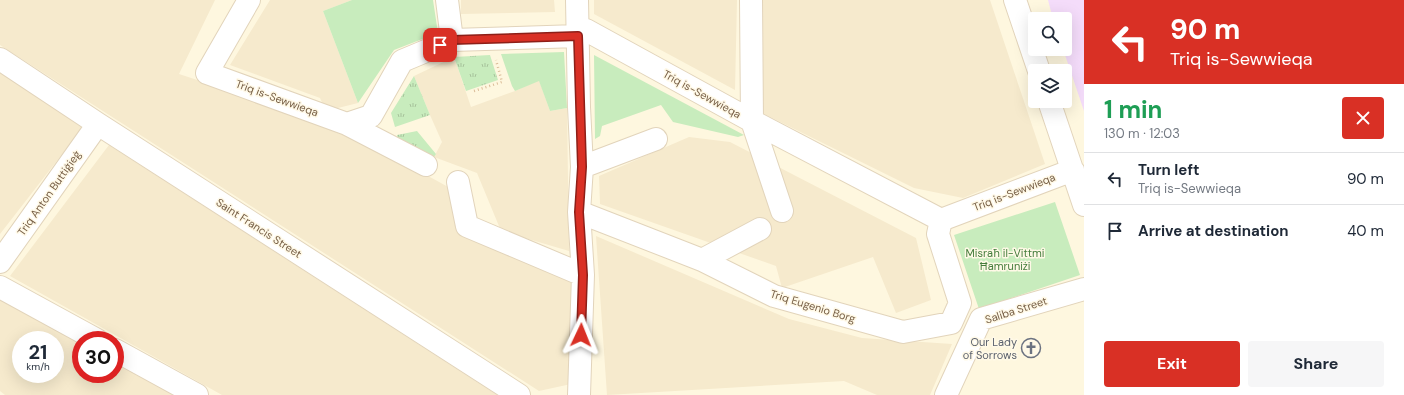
<!DOCTYPE html>
<meta charset="utf-8">
<style>
:root{--surface:#fff;--page:#f6f6f7;--text:#1f2937;--muted:#747a83;--line:#e0e1e3;--accent:#d93025}
body{margin:0;font-family:"DM Sans",sans-serif;background:var(--page);color:var(--text);height:100vh;display:flex;flex-direction:column;font-size:15px;white-space:nowrap}
*{box-sizing:border-box;margin:0}
p{font-size:13px;color:var(--muted)}
.icon{flex:none;width:22px;height:22px;fill:none;stroke:currentColor;stroke-width:2;stroke-linecap:round;stroke-linejoin:round}
.map{position:relative;flex:1;overflow:hidden}
.panel{display:flex;flex-direction:column;background:var(--surface);width:320px}
.panel>*{flex:none}
.hud{background:#d93025;color:#fff;overflow:hidden}
.tools{position:absolute;left:1028px;top:12px;display:grid;gap:8px}
.tools a{display:grid;place-items:center;width:44px;height:44px;border-radius:4px;background:var(--surface);box-shadow:0 4px 16px #0002;font-size:20px}
.speed{position:absolute;left:12px;top:331px;display:flex;gap:8px;font-size:20px;font-weight:700;text-align:center}
.speed>*{display:grid;place-content:center;width:52px;height:52px;border-radius:50%;background:var(--surface);box-shadow:0 4px 16px #0002;line-height:1}
.speed small{font-size:10px;font-weight:400}
.speed .limit{border:6px solid #d22;background:#fff;color:#111}
.pin{position:absolute;display:grid;place-items:center;width:34px;height:34px;color:#fff;margin:-17px;border-radius:8px;box-shadow:0 2px 6px #0006}
.me{position:absolute;width:44px;margin:-22px;rotate:2deg;stroke-linejoin:round;filter:drop-shadow(0 0 3px #0008)}
.turn{display:flex;align-items:center;gap:14px;height:84px;padding:0 20px;font-size:18px}
.turn .icon{width:52px;height:52px;stroke-width:2.5}
.turn b{display:block;font-size:28px;line-height:34px}
.round{display:grid;place-items:center;flex:none;width:42px;height:42px;border-radius:4px;background:var(--page)}
.summary{display:flex;align-items:center;justify-content:space-between;height:68px;padding:0 20px}
h1{font-size:24px;font-weight:700;line-height:30px;color:#1e9e55}
.cta{display:flex;gap:8px;margin-top:auto;padding:8px 20px}
.cta a{flex:1;height:46px;border-radius:4px;background:var(--accent);color:#fff;font-size:16px;font-weight:700;line-height:46px;text-align:center}
.cta a+a{background:var(--page);color:var(--text)}
ul{padding:0;list-style:none}
li{display:flex;align-items:center;gap:12px;height:52px;padding:0 20px;border-top:1px solid var(--line)}
li div{flex:1}
li b{display:block;font-size:15px}
li em{font-style:normal}
main{display:flex;flex:1;min-height:0}
.map>svg:first-child{display:block}
.residential{fill:#f6eacd;fill-rule:evenodd}
.education{fill:#f4dcfa}
.grass{fill:url(#grass-tufts)}
.green{fill:#c8ecbd}
.lines{fill:none;stroke-linecap:round;stroke-linejoin:round}
.minor-casing{stroke:#e2d4bb;stroke-width:24}
.path{stroke:#dabc98;stroke-width:2.5;stroke-dasharray:1 3;stroke-linecap:butt}
.minor{stroke:#fff;stroke-width:22}
.route-casing{stroke:#8d1f18;stroke-width:10}
.route{stroke:#d93025;stroke-width:7}
.labels{text-anchor:middle;stroke-width:3;stroke-linejoin:round;paint-order:stroke}
.street-label{font-size:11px;fill:#765e45;stroke:#fff9e7}
.park-label{font-size:11px;fill:#457d3c;stroke:#fff9e7}
.worship-label{font-size:11px;fill:#5b616d;stroke:#fff9e7;text-anchor:end}
</style>
<main>
<div class="map">
<svg width="1084" height="395" viewBox="0 0 1084 395">
<defs>
<pattern id="grass-tufts" width="24" height="20" patternUnits="userSpaceOnUse"><rect width="24" height="20" fill="#c8ecbd"/><path d="M3 7l-1-3M5 7V3M7 7l1-3M15 17l-1-3M17 17v-4M19 17l1-3" fill="none" stroke="#a7c29b"/></pattern>
</defs>
<rect width="100%" height="100%" fill="#fef7df"/>
<path class="residential" d="M0,0h215l-36,74 158,52 113,62 8,42 118,54 -5,100 -32,7 -539,-346z
M270,0h82l-29,11 35,92 -32,8 -6,-13 -90,-33z
M461,0h93l1,12 -94,2z
M594,0h143l-2,90 -141,-76z
M758,0h232l55,164 -82,34 -49,-10 -156,-77z
M454,57l17,50 44,-16 24,-11 11,31 17,-3 2,143 -68,-20 -24,-58 -43,-16 8,-15 -12,-27 -16,-39z
M0,71l84,55 -84,108z
M689,137l41,5 186,96 15,62 -35,13 -23,-56 -91,31 -6,-22 -176,-62 -1,-28z
M109,145l388,250h-275l-212,-119z
M596,236l193,83 73,19 90,6 -22,51h-53l-33,-14 -237,14z
M0,296l81,45v33h34v-14l64,35h-174l-5,-4zM21,340h34v34h-34z"/>
<path class="education" d="M1048,0h36v111l-21,-62h2v-30h-12z"/>
<path class="grass" d="M490,55l8,25 -32,11 -12,-34z
M414,76l16,39 -35,12 -4,-14z
M417,131l19,23 -2,3 -14,-8 -1,2 -22,-13v-3z"/>
<path class="green" d="M352,0h81l5,33 -44,17 -36,53 -35,-92z
M564,52l3,56 -17,3 -11,-30 -24,10 -3,-5 -11,-32z
M594,55l150,80 -6,2 -65,-15 -12,-17 -59,21 -2,10 -5,3z
M1055,202l25,73 -101,34 -25,-74z"/>
<g class="lines">
<g class="minor-casing">
<path id="minor" d="M249,0l-42,73 140,51 79,41
M447,0l5,40
M577,0l2,107 3,60 -3,45 4,63 -4,120
M751,0l1,121 30,90
M1015,0l24,71
M0,59l98,65 421,271
M1049,101l35,104
M347,124l24,-8 31,-55 50,-21 126,-4 8,-6 166,91 189,99 132,-50
M582,167l74,-28
M458,182l9,44 116,49
M579,212l123,48 72,36 129,36 48,-9 9,-20 -22,-69 3,-14
M702,260l58,-31
M0,262l98,-138
M0,287l97,53
M115,350l82,45
M946,395l35,-76 103,-30"/>
</g>
<path class="path" d="M474,91l28,-9 -6,-22"/>
<use href="#minor" class="minor"/>
</g>
<g class="lines">
<g class="route-casing">
<path id="route" d="M440,45l12,-5 126,-4 4,131 -3,45 4,63 -2,60"/>
</g>
<use href="#route" class="route"/>
</g>
<defs>
<g id="church-ring" transform="scale(1)"><circle r="9.5" fill="#fff9e7" stroke="#6b7280" stroke-width="1.5"/><path d="M-1.2-6h2.4v3.5h3.3v2.4h-3.3V6h-2.4V-.1h-3.3v-2.4h3.3Z" fill="#6b7280"/></g>
</defs>
<g fill-rule="evenodd">
<use href="#church-ring" x="1031" y="348"/>
</g>
<g class="labels">
<g class="street-label">
<text transform="translate(702 94) rotate(29)" y="4">Triq is-Sewwieqa</text>
<text transform="translate(277 98) rotate(20)" y="4">Triq is-Sewwieqa</text>
<text transform="translate(1014 192) rotate(-21)" y="4">Triq is-Sewwieqa</text>
<text transform="translate(49 193) rotate(-55)" y="4">Triq Anton Buttiġieġ</text>
<text transform="translate(259 228) rotate(33)" y="4">Saint Francis Street</text>
<text transform="translate(813 306) rotate(17)" y="4">Triq Eugenio Borg</text>
<text transform="translate(1016 310) rotate(-18)" y="4">Saliba Street</text>
</g>
<g class="park-label">
<text x="1005" y="257">Misraħ il-Vittmi<tspan x="1005" dy="13">Ħamruniżi</tspan></text>
</g>
<g class="worship-label">
<text x="1017" y="346">Our Lady<tspan x="1017" dy="13">of Sorrows</tspan></text>
</g>
</g>
</svg>
<div class="tools">
<a><svg class="icon" aria-label="search" viewBox="0 0 24 24"><circle cx="10" cy="10" r="6"/><path d="M15 15l6 6"/></svg></a>
<a><svg class="icon" aria-label="layers" viewBox="0 0 24 24"><path d="M12 4l9 5-9 5-9-5zM3 14l9 5 9-5"/></svg></a>
</div>
<div class="speed"><div>21<small>km/h</small></div><div class="limit">30</div></div>
<div class="pin" style="left:440px;top:45px;background:#d93025"><svg class="icon" aria-label="arrive" viewBox="0 0 24 24"><path d="M6 21V4h12l-3 4 3 4H6"/></svg></div>
<svg class="me" style="left:581px;top:335px" viewBox="-20 -20 40 40"><path d="M0-17L14 15 0 8-14 15z" fill="#d93025" stroke="#fff" stroke-width="4"/></svg>
</div>
<section class="panel">
<div class="hud">
<div class="turn"><svg class="icon" aria-label="left" viewBox="0 0 24 24"><path d="M17 20v-9H6M10 6l-5 5 5 5"/></svg><div><b>90 m</b>Triq is-Sewwieqa</div></div>
</div>
<div class="summary"><div><h1>1 min</h1><p>130 m · 12:03</p></div><a class="round" style="background:#d93025;color:#fff"><svg class="icon" aria-label="close" viewBox="0 0 24 24"><path d="M6 6l12 12M18 6L6 18"/></svg></a></div>
<ul>
<li><svg class="icon" aria-label="left" viewBox="0 0 24 24"><path d="M17 20v-9H6M10 6l-5 5 5 5"/></svg><div><b>Turn left</b><p>Triq is-Sewwieqa</p></div><em>90 m</em></li>
<li><svg class="icon" aria-label="arrive" viewBox="0 0 24 24"><path d="M6 21V4h12l-3 4 3 4H6"/></svg><div><b>Arrive at destination</b></div><em>40 m</em></li>
</ul>
<div class="cta"><a>Exit</a><a>Share</a></div>
</section>
</main>
